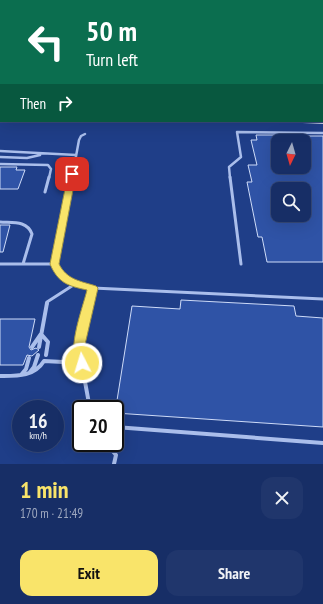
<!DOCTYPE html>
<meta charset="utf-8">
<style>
:root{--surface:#172e66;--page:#20366c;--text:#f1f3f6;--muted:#9ea8bf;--line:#364a7a;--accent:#f9e46a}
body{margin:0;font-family:"PT Sans Narrow",sans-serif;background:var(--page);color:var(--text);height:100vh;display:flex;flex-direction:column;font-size:15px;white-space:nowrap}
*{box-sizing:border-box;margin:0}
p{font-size:13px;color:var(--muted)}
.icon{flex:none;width:22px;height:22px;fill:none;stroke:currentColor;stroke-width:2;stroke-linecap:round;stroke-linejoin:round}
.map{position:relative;height:464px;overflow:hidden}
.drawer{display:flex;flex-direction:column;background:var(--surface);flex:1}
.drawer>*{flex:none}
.guide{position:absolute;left:0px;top:0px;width:323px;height:122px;box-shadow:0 4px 16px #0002,0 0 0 1px var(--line);background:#0b6e4f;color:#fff;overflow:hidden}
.needle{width:26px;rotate:185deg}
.tools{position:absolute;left:271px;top:134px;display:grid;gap:8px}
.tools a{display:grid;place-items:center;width:40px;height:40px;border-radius:8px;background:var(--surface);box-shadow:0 4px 16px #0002,0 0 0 1px var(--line);font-size:20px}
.speed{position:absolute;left:12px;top:400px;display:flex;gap:8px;font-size:20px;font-weight:700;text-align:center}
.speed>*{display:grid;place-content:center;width:52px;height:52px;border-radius:50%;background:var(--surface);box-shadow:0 4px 16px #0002,0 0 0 1px var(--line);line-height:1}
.speed small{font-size:10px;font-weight:400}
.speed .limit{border:2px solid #111;border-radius:6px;background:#fff;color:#111}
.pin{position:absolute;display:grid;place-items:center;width:34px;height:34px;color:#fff;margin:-17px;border-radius:8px;box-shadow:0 2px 6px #0006}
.me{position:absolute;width:44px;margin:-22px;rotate:355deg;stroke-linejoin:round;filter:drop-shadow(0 0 3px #0008)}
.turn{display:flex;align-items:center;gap:14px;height:84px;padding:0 20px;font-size:18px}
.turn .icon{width:52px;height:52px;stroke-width:2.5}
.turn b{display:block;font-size:28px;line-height:34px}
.then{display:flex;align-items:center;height:38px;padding:0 20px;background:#0003;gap:8px;font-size:15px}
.round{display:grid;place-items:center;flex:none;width:42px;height:42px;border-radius:12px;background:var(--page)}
.summary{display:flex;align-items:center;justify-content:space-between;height:68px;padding:0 20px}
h1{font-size:24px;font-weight:600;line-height:30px;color:var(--accent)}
.primary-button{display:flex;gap:8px;margin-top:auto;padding:8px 20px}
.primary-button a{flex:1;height:46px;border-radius:12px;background:var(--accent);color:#111;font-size:16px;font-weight:600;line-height:46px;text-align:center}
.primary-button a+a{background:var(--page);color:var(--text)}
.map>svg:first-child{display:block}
.building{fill:#2f53a6;stroke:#cedbf8;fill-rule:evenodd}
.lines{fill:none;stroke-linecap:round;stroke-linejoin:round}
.lane-far3{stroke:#aabeeb;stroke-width:2}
.lane-far2{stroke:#aabeeb;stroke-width:2.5}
.lane-far1{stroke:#aabeeb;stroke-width:3}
.lane{stroke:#aabeeb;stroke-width:4}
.primary{fill:#eef2fe;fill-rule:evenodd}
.rail-casing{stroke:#fff;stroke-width:3.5}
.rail{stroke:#1f3e88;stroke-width:2.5;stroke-dasharray:7;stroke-linecap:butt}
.route{fill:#f9e46a;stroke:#a29445}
</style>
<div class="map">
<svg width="323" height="464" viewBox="0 0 323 464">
<rect width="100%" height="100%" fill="#1f3e88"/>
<path class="building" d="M256,135h22v32h26v-31h19v126h-56l-5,-25h-4l-11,-55h5l-4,-17h9l-6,-25h6zM278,189h26v26h-26z
M0,167h17l-1,3h9l-7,19h-18z
M0,225h10l-7,27h-3z
M181,300l113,6 2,10 27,2v109l-208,-14 17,-107 48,3z
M0,319h35l-6,28 2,3 5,-2 3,2 -7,6 -5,-1 -4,10h-23z"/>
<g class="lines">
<path class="lane-far3" d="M180,0h23
M322,47l1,4"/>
<path class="lane-far2" d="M0,151l76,4
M0,157l27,1 13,-3
M0,164l48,1 3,4 -2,9
M72,178l7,-38 2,-4 4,-2
M230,178l-1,-11 12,-10 -4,-25 86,1"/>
<path class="lane-far1" d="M72,177l-17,87c9,16 21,20 38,24
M230,177l11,87
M45,192l4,-15
M0,222c12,1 27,-2 32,12l-9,30
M0,264h55
M47,304v-2l28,-18
M89,304l4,-16 230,11"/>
<path class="lane" d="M90,303l-11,46 11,60
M32,347l9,-13 7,8 -2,13
M39,347l8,-44
M30,372l4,-5 4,-12
M21,375l5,-6 3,-11
M0,376c17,0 34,1 44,-15l38,2
M115,427l208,16
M106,443l10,12 -2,9"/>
<path class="primary" d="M20,0h6v1h-6z
M0,44h1l-1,6z"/>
<g class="rail-casing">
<path id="rail" d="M296,121l27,1"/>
</g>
<use href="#rail" class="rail"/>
</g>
<path class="route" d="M72,171l4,3 -17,90c8,16 22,17 37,22l2,2 -14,61 3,14 -1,3 -4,2 -5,-2c-10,-18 5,-56 10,-76 -19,-4 -29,-7 -37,-26l18,-90z"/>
</svg>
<div class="tools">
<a><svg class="needle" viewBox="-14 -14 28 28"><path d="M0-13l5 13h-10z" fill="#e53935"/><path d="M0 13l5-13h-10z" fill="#9ea8bf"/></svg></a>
<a><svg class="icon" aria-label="search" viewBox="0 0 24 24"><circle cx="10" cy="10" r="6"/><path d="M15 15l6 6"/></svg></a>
</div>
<div class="speed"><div>16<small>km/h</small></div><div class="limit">20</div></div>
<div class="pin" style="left:72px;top:174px;background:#d93025"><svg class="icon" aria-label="arrive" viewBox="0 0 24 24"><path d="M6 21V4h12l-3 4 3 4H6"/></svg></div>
<svg class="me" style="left:82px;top:363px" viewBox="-20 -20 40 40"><circle r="17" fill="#f9e46a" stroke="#fff" stroke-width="3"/><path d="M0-11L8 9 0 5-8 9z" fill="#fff"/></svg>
<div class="guide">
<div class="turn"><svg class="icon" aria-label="left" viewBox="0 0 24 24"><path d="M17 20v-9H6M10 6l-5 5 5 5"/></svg><div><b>50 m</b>Turn left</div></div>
<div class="then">Then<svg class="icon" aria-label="right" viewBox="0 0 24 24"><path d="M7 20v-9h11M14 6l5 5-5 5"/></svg></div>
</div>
</div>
<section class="drawer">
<div class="summary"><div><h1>1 min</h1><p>170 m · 21:49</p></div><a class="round"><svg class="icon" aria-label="close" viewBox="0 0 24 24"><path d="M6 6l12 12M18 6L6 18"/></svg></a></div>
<div class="primary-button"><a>Exit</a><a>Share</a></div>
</section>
